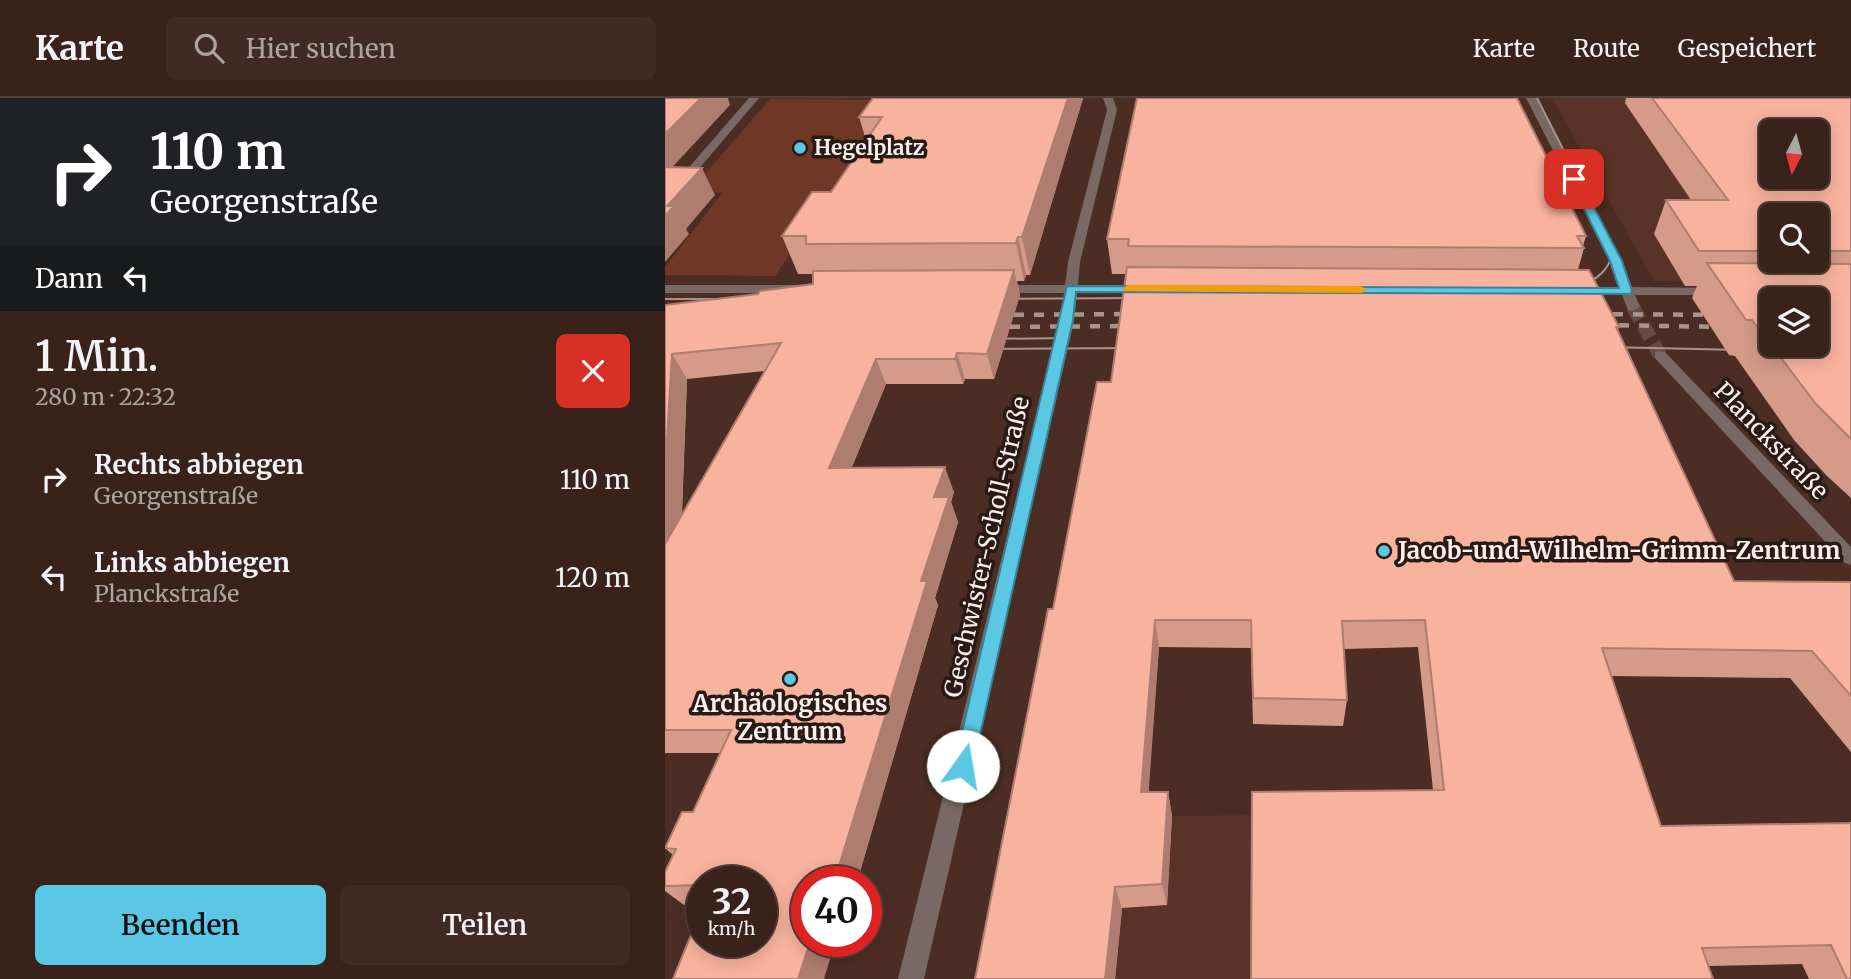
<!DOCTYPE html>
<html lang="de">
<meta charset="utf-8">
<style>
:root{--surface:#39221a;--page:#402a23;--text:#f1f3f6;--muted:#aba4a2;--line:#533f39;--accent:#5ac8e5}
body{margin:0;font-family:Merriweather,serif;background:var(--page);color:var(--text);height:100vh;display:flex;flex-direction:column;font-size:26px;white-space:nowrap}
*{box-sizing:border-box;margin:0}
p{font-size:23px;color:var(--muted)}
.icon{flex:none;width:38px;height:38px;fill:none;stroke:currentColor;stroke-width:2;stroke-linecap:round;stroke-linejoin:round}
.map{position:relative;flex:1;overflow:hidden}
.side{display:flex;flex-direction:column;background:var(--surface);width:665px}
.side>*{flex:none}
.hud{background:#202124;color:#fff;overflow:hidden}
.needle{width:46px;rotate:186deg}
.controls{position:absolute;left:1094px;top:21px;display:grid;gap:14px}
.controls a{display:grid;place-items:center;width:70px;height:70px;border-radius:10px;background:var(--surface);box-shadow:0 4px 18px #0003,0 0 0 2px var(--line);font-size:35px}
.speed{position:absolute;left:21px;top:768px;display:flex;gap:14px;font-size:35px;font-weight:700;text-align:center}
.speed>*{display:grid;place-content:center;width:91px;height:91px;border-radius:50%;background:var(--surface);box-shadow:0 4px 18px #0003,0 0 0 2px var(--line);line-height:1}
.speed small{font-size:18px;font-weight:400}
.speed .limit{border:10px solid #d22;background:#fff;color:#111}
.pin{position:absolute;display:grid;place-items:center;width:60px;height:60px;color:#fff;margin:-30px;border-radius:14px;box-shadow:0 4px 10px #0006}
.me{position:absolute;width:77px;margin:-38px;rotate:13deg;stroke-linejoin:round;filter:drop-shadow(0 0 5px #0008)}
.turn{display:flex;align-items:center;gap:24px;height:147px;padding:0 35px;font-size:32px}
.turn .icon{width:91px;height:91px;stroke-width:2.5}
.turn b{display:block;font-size:49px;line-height:60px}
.then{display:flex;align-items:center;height:66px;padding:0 35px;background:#0003;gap:14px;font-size:26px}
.round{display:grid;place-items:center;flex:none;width:74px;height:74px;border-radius:10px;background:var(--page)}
.head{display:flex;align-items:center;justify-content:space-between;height:119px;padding:0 35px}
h1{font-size:42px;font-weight:600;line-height:52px}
.button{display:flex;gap:14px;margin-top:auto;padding:14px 35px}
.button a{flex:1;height:80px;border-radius:10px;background:var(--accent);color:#111;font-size:28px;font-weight:600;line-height:80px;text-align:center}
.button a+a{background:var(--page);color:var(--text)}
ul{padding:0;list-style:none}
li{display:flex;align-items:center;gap:21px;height:98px;padding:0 35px}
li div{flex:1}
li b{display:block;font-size:26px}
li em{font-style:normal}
header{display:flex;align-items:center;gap:42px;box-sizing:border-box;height:98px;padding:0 35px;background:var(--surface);border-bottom:2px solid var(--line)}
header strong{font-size:33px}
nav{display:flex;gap:38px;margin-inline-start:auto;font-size:24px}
.search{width:490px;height:63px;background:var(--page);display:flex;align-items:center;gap:18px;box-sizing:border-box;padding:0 24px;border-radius:10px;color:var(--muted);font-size:26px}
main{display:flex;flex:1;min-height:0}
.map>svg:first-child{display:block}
.built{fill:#593327;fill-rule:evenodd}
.green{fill:#6e3726}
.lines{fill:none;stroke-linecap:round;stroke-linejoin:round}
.minor-tunnel{stroke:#674a41;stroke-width:14;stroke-dasharray:14 7;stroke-linecap:butt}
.minor{fill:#796863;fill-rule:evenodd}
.tram{stroke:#a9938d;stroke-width:2}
.rail{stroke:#a9938d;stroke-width:4.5;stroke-dasharray:10 10;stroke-linecap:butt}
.wall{fill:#d59a88;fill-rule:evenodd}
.shaded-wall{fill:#ae7d6f}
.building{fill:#f8b39e;stroke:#ae7d6f;stroke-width:2;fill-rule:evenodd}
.route{fill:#5ac8e5;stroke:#3a8295;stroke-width:2}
.slow{fill:#f59e0b}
.poi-dot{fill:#5ac8e5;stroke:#281a15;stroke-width:2.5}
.labels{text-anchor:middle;stroke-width:7;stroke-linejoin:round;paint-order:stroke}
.far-poi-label{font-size:21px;font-weight:bold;fill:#fdf0ec;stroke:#281a15;text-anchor:start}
.street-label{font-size:24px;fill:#fdf0ec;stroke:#281a15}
.poi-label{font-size:24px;font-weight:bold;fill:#fdf0ec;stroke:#281a15;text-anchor:start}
</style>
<header>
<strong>Karte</strong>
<div class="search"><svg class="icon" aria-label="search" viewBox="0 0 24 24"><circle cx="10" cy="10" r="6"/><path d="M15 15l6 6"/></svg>Hier suchen</div>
<nav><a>Karte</a><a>Route</a><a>Gespeichert</a></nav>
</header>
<main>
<section class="side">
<div class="hud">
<div class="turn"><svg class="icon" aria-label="right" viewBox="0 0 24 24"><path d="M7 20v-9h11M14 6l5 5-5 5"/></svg><div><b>110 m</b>Georgenstraße</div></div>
<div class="then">Dann<svg class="icon" aria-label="left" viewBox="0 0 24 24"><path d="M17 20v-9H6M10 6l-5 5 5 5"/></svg></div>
</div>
<div class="head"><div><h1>1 Min.</h1><p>280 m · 22:32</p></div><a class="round" style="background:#d93025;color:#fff"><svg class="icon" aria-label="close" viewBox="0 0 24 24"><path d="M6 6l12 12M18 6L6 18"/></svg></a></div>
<ul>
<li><svg class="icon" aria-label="right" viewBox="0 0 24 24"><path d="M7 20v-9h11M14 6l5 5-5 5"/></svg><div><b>Rechts abbiegen</b><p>Georgenstraße</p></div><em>110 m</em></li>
<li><svg class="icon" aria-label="left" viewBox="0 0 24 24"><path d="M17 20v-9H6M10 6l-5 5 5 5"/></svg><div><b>Links abbiegen</b><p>Planckstraße</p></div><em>120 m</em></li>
</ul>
<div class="button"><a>Beenden</a><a>Teilen</a></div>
</section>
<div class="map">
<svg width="1186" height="881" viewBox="0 0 1186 881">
<rect width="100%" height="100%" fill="#4c2d23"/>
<path class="built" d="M887,0h299v184l-197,-1zM1106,33h46v46h-46zM1106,117h46v46h-46z
M881,715l138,166h-691l154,-163z"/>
<path class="green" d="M105,1l128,1 -123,176 -110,-1v-8l57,-74 -32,-2z"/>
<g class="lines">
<path class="minor-tunnel" d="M968,209l27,48"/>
<path class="minor" d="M84,0h10l-73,86 -21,6v-7l13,-3z
M438,0h10l4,12 -37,152 -2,23h70l7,4 -7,4h-71l-3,28 -150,658h-26l162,-658 4,-28h-70l-7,-4 7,-4h71l3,-23 39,-152z
M861,0h10l86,163 10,26 86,1 5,1v6h-88l5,12 -7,4 -5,-1 -6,-15 -49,-1 -2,-3 7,-4h41l-9,-26z
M0,187h133l7,4 -7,4h-133z
M995,253l5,1 186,195v18l-6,-2 -190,-205v-6z"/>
<path class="tram" d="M872,0l76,149c-1,22 -16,33 -36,41
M0,201h70
M332,201l144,-1
M322,241l81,-1
M941,249l137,3
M318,251l151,-1"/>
<path class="rail" d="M928,216l129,1
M329,217l147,-1
M934,227l129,2
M325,229l147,-1"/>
</g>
<path class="wall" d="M418,0l-53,177h-4l-2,6h-7l3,14 -26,84h-29l-2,5h-77l-34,83 102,25 -3,10 7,20 -23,76 3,7 -81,277h-155v22l-18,1 -19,-14v-19l8,-17 -8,-7 28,-36 28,-59h-56v-448l93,-11 55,-10v-10h-15l-16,-38 49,-44 35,-52 -7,-23zM100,273l-83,144 5,-136z
M961,0h225v400l-24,-22 -33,-36 -59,-84 -6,-1 -37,-57 5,-12h-12l-31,-52 12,-34h25l-66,-97zM1106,117h46v46h-46z
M921,138l-3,10 1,2 -6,22 41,57 -1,4 116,250 117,1v170l-61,-74 -179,-2 50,150 190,-3v156h-42l-7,-15 -93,2 -276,-176 -15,-143 -74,2 3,51 -4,26 -90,-2 -2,-76 -92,-1 -11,145h20l4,24 -5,89 -45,3 -7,71 -62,-370 58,-227 15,-108h-14l-5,-35z"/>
<path class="shaded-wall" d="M36,0h27l2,7 -65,70v-41z
M403,0h15l-53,177 -8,-38z
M37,70l13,27 -29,34 3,5 -24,28v-46l2,-10z
M353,139l8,38 -2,6 -8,-38z
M349,172l6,25 -26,84 -7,-25z
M292,255l8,26 -2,5 -8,-25z
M7,256l15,25 -8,199 -14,-19v-85z
M211,261l10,25 -45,109 -12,-25z
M280,369l9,25 -3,10 7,20 -23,76 3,7 -81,277h-23l87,-301 13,-84z
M490,522l4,27 -12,169 -6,-24z
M503,694l4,24 -5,89 -5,-21z
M450,789l7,21 -7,71h-10z
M145,844h25l-11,37h-26z"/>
<path class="building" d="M0,0h36l-36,36z
M208,0h195l-46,139h-4l-2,6 -210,1v-8h-24l30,-44h19l51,-75h-23z
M472,0h380l69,138h-9l7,12 -456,-2 1,-7h-22z
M987,0h199v153h-34v-36h-46v36h-72l-33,-51h62zM1106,33h46v46h-46z
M0,69l37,1 -35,38h7l-9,10z
M1042,165l144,1v175l-35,-35 -45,-59h46v-46h-46v46l-19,-25h-6z
M462,169l462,3 30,57h-3l118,254 117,1v114l-39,-45 -210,-3 59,178 190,-3v156h-4l-16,-34 -129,3 11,31h-462l1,-187 192,-2 -19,-170 -83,1 5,79 -94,-2 -2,-78h-96l-14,172h27l-6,92 -47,3 -10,92h-130l73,-370h5l44,-227h14z
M349,172l-27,84 -30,-1 -2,6h-79l-47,109 116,-1 -11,30h15l-28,84h6l-93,301h-27v60h3l-12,37h-125l29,-71v34h59v-60h-59v3l-37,1v-14l11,-23 -11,-1 17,-36h11l38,-82h-66v-186l116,-201 -109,11 -7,120v-169l93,-11 2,-3 53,-7v-13z"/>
<path class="route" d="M909,78l5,3 43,82 10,30 -2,3 -554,-2 -3,28 -100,446 -3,6 -7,3 -7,-3 -2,-6 113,-480 552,2 -9,-27 -41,-82z"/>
<path class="slow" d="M463,187l233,1 6,4 -6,3 -238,-2 -1,-2z"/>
<g class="poi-dot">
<circle cx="135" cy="50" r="7"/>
<circle cx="719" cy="453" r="7"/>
<circle cx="125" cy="581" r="7"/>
</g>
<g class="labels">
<g class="far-poi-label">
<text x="149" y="57">Hegelplatz</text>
</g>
<g class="street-label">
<text transform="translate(1106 343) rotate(46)" y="8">Planckstraße</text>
<text transform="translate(322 449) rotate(-77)" y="8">Geschwister-Scholl-Straße</text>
</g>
<g class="poi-label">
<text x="733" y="461">Jacob-und-Wilhelm-Grimm-Zentrum</text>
<text x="125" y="614" text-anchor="middle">Archäologisches<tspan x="125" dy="28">Zentrum</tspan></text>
</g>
</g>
</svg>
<div class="controls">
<a><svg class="needle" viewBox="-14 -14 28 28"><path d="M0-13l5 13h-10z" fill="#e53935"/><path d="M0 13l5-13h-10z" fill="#aba4a2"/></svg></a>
<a><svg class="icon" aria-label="search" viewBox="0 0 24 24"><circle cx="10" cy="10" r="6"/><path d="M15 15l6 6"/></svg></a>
<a><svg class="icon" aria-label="layers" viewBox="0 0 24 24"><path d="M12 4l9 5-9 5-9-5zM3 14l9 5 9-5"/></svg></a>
</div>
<div class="speed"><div>32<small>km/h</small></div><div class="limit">40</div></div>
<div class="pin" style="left:909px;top:81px;background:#d93025"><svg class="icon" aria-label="arrive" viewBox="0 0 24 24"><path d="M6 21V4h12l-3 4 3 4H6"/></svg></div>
<svg class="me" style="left:298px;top:668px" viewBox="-20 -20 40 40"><circle r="19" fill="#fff"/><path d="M0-13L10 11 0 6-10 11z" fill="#5ac8e5"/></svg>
</div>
</main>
